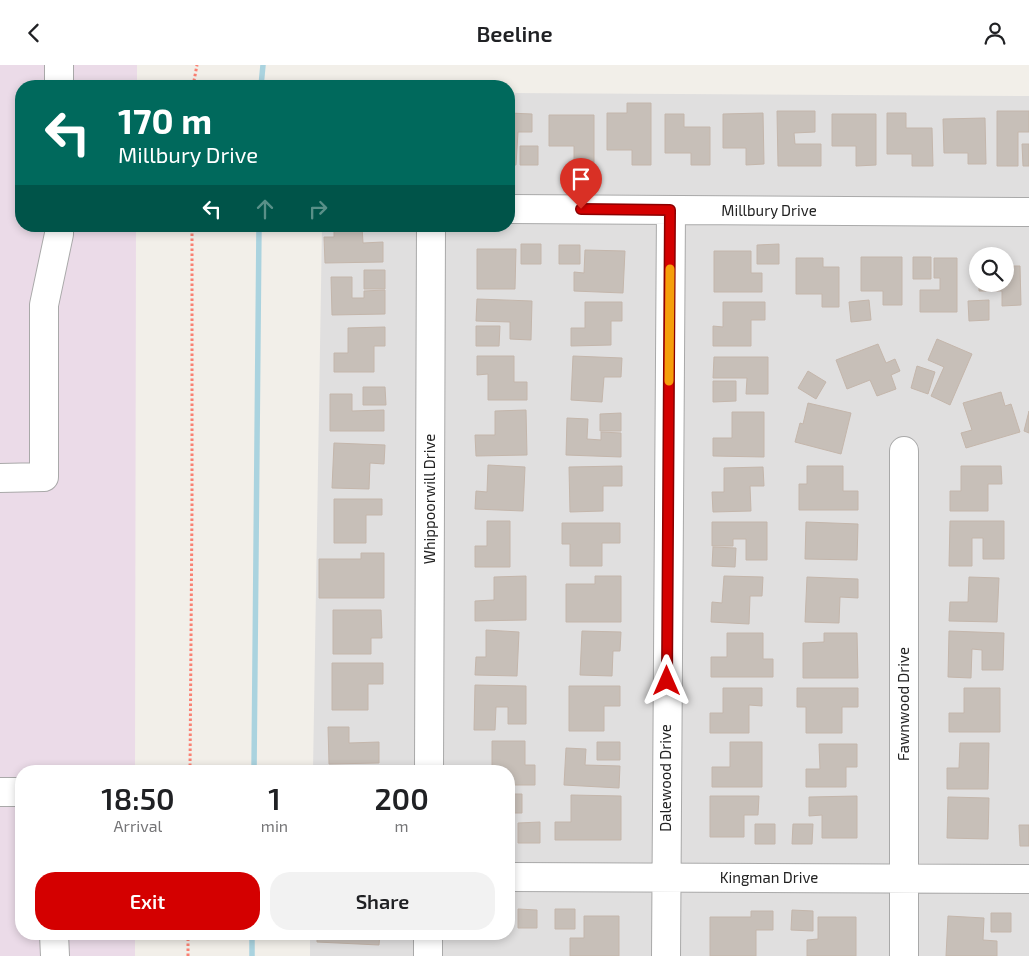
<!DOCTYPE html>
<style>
:root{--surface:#fff;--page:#f2f2f2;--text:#202124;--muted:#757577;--accent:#d40000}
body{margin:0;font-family:"Exo 2",sans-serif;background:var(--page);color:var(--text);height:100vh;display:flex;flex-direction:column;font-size:19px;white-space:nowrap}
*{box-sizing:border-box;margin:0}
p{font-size:16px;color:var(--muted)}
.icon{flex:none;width:28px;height:28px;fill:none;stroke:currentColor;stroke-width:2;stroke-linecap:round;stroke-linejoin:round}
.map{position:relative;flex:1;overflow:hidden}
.details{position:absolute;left:15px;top:700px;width:500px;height:175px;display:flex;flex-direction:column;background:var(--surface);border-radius:20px;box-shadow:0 2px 8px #0003}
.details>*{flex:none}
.guide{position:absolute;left:15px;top:15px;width:500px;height:152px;border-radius:20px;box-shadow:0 2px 8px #0003;background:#00695c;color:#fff;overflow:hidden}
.tools{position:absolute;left:969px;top:182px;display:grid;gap:10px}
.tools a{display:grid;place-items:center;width:45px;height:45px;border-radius:50%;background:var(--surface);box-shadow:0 2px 8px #0003;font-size:25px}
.pin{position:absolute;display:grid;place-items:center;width:42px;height:42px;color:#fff;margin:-51px -21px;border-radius:50% 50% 50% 0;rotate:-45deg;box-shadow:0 0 5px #0007}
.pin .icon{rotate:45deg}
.me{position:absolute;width:55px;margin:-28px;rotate:0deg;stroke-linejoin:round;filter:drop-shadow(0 0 4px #0008)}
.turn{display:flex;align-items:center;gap:18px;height:105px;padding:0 20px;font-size:22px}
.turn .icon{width:65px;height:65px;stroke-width:2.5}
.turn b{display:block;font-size:35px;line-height:42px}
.lanes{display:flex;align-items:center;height:48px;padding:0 20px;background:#0003;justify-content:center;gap:25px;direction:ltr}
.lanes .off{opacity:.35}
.eta{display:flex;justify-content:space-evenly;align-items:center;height:85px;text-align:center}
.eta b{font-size:30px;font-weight:600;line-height:35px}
.primary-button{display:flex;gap:10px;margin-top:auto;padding:10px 20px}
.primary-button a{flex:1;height:58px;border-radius:20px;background:var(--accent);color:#fff;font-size:20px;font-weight:600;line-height:58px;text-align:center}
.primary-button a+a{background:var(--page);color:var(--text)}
header{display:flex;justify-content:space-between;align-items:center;height:65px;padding:0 20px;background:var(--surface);font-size:22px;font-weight:600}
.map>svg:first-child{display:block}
.residential{fill:#e0dfdf;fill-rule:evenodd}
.industrial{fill:#ebdbe8}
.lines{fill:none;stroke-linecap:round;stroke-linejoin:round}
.stream{stroke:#aad3df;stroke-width:5.5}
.building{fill:#c7bfb8;stroke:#c4b6ab}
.minor-casing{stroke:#a9a9a9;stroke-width:30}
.path{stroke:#fa8072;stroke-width:3;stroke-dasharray:2.5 2.5;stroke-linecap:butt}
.minor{stroke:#fff;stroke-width:28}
.route-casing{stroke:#8a0000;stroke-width:12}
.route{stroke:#d40000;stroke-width:9}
.slow{stroke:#f59e0b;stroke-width:9}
.labels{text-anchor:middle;stroke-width:4.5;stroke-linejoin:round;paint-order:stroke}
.street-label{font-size:15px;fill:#222;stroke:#fff}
</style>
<header><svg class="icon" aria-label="back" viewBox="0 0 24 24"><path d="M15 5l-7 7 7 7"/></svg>Beeline<svg class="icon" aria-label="person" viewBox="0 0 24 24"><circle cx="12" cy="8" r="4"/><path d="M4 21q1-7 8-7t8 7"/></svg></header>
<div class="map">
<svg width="1029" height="891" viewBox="0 0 1029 891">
<rect width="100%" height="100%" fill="#f2efe9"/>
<path class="residential" d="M509,28l520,3v860h-719v-22h199v-163h-196l9,-545h187zM978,191h27v28h-27z"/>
<path class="industrial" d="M0,0h137v21h-116v140h115l-1,545h-114v163h114v22h-135z"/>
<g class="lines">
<path class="stream" d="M261,21l2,-21
M254,706l5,-545
M252,891v-22"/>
</g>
<path class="building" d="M627,38h24v62h-19v-15h-25v-37h20z
M777,46h38v21l-21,1 1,11h26v22h-43z
M997,46h32v21h-11v34h-21z
M509,48l23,1v18h-14l-2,33h-7z
M763,48l1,51 -18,1v-17h-23v-34z
M887,48h19v15h26l1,38h-21v-12h-25z
M665,49h19v13h26v38h-19v-12h-26z
M832,49h44v51l-20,1v-20h-24z
M549,50h45v50l-20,-1v-18h-25z
M985,53l1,46h-18v-11h-24l-1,-34z
M1022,79h7v22h-6z
M520,81h18v19h-18z
M334,161h28l1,17 20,-1v20l-58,1 -1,-26h10z
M521,179h20v20h-20z
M779,179v20h-22v-19z
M559,180h21v19h-21z
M477,184h39l-1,40h-38z
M585,185l40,1 -2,42 -49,-2v-19l10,1z
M714,186h37v22h11v19h-48z
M861,192h41v48h-19v-14h-22z
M913,192h18v22h-18z
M796,193h27v9h16v40h-17v-13h-26z
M934,193h23v54h-37v-22h20v-12h-6z
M1005,201h15l1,39 -19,1v-15h-23v-7h26z
M364,205h21v19h-21z
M331,212h21v21h12v-7l21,-1v24l-53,1z
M477,234l55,2 -1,39 -21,-1v-17l-34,-1z
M869,235l2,20 -20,2 -2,-20z
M989,235v20l-20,1 -1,-20z
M585,237h37v19h-11v24l-40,1v-18h14z
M723,237h42v18h-14v26h-38v-20l10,1z
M476,261h24l-1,20h-23z
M385,262v19h-11v26h-40v-19h14v-25z
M937,274l35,15 -22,51 -19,-9 13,-29 -16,-7z
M878,279l8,19 9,-4 5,12 -9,4 5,14 -19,7 -7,-16 -23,9 -11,-29z
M477,291h37v26h13v18h-39v-26l-11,1z
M573,291l49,2 -1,19h-17l-2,25 -31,-2z
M714,292h54v37h-22l1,-16h-34z
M917,301l18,6 -7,22 -17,-6z
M808,306l18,11 -10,17 -18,-11z
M713,316h23v20l-23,1z
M363,322h22l1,18h-23z
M1001,327l4,14 6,-2 9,28 -54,16 -5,-15 11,-3 -9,-27z
M330,329h22v17l32,-1v21h-54z
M808,338l43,10 -10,41 -46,-12 5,-19 3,1z
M526,345l1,45 -51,1 -1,-21h20v-24z
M1029,346v22l-5,-2z
M732,347h32v45l-51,-1v-18h19z
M621,348v18h-21v-17z
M567,353l21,1 -1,20 14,1v-8l20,1v24l-55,-2z
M334,378l51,2 -1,19 -14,-1 -1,26 -37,-1z
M488,400l37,2 -2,44 -48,-2 1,-18 11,1z
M622,401v20h-19v25l-33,1 -1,-45z
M807,401h36v25h15v19h-59v-26h8z
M961,401h40l1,18h-14v27h-38v-20h11z
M763,402l1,19h-14l1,25 -38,1 -1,-20h12v-24z
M334,434h48v16h-16v28h-32z
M487,456h23v46h-35v-21h12z
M950,456h54v38h-21v-21h-11v28h-23z
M712,457h55v38h-21v-21h-13v7h-21z
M806,457l52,2 -1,36 -52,-1z
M562,458h58v20h-18v23h-32v-22h-8z
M713,482l23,1 -1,19 -23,-1z
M361,488h23v45h-65v-39h42z
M526,511v44l-51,1v-20l19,-1v-23z
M595,511h26v46h-55v-38h29z
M724,511l39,1 -1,19h-12l-1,28 -38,-2 1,-20 10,1z
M807,512l51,2v19l-18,-1 -1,26 -34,-1z
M969,512l30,1 -2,44 -48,-1 1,-19h18z
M333,545h48l1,28h-11v16h-38z
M486,565l33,2 -2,44 -42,-1 1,-18h10z
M582,566l39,1 -1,19h-7l-1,25 -32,-1z
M949,566l55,2 -1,37h-21v-20l-10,-1 -1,29 -23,-1z
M727,568h36v26h10v18h-62v-20h16z
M824,568h33l1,45h-55v-35l21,-1z
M332,598h51v21h-15v26h-36z
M475,620l51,1v38h-18v-17h-12l-1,23h-21z
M569,621h51v20h-16v25h-35z
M723,623h39v18l-13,-1v28h-39v-20h13z
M797,623h61v19h-16v26h-36v-26h-9z
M964,623h36v44h-51v-19h15z
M328,662h21v16l30,-1v21l-50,1z
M492,676h33v24h10v20h-26v-14h-35v-5h18z
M597,677h23v18h-23z
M730,677h32v45h-50v-20h18z
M960,678h29l-1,46h-41v-21h12z
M819,679h38v23h-11v20h-40v-18h14z
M566,683l20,1 -1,16 35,1 -1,22 -55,-3z
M509,729h13v19h-13z
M571,730l50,1v44h-66v-18h16z
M710,731h49l-1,19h-14v22h-34z
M857,731v42h-35v-23l-13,1v-19z
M948,732l41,1 -1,41 -41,-1z
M540,757v21h-22v-20z
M755,759h20v20h-20z
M793,759h20l-1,20h-20z
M1019,760h10v21h-9z
M518,844l19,1v18h-19z
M555,844h20v20h-20z
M792,845l21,1v20l-22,-1z
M751,846h22v19h-17v26h-46v-39h41z
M991,848h20v19h-20z
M584,851h35v40h-49v-18h14z
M948,851l36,2 -1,22 14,1v15h-51z
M818,852h38v39h-49v-16l11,-1z
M317,869h63l-1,11 -62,-3z"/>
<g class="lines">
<g class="minor-casing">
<path id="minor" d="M59,21v-21
M509,144l520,3
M904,386v505
M0,413l44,-1v-172l15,-71v-8
M429,706l2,-545
M0,727h21
M509,812l520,2
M54,869l1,22
M428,891v-22
M666,891l5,-746"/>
</g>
<path class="path" d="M193,21l4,-21
M190,706l2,-263v-282
M188,891v-22"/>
<use href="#minor" class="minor"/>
</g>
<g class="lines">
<g class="route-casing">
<path id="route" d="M581,144l89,1 -3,471"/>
</g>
<use href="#route" class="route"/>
<path class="slow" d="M669,316l1,-112"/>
</g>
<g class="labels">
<g class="street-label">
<text x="769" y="151">Millbury Drive</text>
<text transform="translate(430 434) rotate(-90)" y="5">Whippoorwill Drive</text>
<text transform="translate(904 639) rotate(-90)" y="5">Fawnwood Drive</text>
<text transform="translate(666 713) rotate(-90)" y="5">Dalewood Drive</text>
<text x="769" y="818">Kingman Drive</text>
</g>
</g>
</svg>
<div class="tools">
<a><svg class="icon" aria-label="search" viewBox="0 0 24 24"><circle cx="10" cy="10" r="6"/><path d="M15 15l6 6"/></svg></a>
</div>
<div class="pin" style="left:581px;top:144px;background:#d93025"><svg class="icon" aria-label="arrive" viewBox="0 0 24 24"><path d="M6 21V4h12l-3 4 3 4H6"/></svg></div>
<svg class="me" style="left:667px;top:616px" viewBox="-20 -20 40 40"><path d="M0-17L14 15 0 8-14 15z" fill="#d40000" stroke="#fff" stroke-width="4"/></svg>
<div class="guide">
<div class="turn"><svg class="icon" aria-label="left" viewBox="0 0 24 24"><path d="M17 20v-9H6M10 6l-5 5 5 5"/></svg><div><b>170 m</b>Millbury Drive</div></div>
<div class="lanes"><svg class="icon" aria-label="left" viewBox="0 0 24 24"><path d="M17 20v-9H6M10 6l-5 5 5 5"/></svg><svg class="icon off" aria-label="ahead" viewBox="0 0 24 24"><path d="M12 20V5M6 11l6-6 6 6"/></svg><svg class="icon off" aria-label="right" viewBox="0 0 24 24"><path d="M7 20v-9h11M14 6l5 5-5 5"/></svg></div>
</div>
<section class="details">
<div class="eta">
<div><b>18:50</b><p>Arrival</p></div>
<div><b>1</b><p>min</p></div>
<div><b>200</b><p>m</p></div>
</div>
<div class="primary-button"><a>Exit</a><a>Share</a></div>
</section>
</div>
